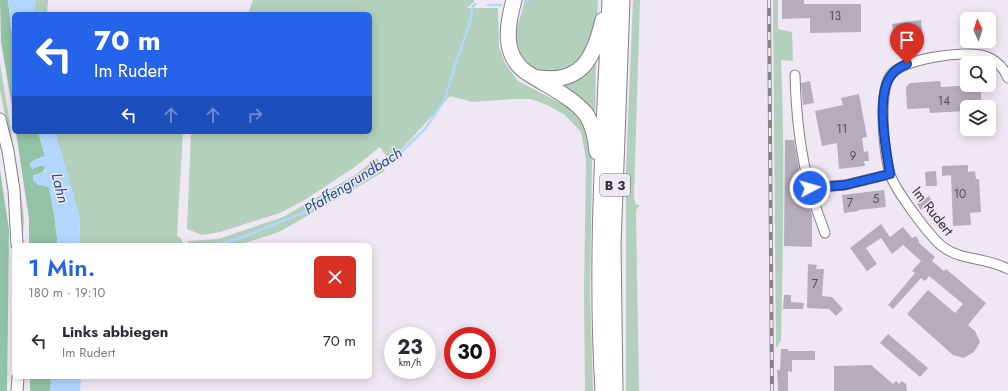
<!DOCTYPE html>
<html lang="de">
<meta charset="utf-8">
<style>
:root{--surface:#fff;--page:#f7f7f7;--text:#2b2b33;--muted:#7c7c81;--accent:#2563eb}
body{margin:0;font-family:Jost,sans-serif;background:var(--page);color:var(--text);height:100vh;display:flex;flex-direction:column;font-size:15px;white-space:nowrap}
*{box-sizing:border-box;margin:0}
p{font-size:13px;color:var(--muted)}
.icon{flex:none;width:22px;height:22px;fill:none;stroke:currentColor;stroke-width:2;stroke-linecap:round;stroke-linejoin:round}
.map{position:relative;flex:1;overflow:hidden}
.drawer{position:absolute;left:12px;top:243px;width:360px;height:136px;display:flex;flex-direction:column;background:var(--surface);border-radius:6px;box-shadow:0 2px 10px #0003}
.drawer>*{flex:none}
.guide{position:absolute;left:12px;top:12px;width:360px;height:122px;border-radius:6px;box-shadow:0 2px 10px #0003;background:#2563eb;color:#fff;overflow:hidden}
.needle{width:26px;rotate:357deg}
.tools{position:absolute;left:960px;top:12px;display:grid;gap:8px}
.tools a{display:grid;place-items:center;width:36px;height:36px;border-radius:6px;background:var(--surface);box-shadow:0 2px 10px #0003;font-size:20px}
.speed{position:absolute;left:384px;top:327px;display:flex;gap:8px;font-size:20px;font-weight:700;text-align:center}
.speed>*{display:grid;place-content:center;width:52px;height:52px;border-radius:50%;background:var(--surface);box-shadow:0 2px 10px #0003;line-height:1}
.speed small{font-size:10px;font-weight:400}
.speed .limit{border:6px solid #d22;background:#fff;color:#111}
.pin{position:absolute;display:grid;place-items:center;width:34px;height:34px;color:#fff;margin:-41px -17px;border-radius:50% 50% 50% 0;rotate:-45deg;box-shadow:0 0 4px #0007}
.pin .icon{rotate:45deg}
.me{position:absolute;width:44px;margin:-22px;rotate:84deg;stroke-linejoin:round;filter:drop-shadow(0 0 3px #0008)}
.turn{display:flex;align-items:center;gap:14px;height:84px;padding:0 16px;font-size:18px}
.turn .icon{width:52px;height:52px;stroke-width:2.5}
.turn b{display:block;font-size:28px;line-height:34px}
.lanes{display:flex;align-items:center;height:38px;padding:0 16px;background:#0003;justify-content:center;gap:20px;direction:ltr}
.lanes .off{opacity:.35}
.round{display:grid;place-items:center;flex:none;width:42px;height:42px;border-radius:6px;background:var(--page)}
.head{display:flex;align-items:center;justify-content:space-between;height:68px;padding:0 16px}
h1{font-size:24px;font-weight:600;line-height:30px;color:var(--accent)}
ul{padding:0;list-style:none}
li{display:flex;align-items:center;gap:12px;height:60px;padding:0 16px}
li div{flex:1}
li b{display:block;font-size:15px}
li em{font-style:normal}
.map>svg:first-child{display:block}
.green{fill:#b2d0bb}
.forest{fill:#92c3a4}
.water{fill:#b2d7ff}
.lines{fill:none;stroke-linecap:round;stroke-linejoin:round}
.stream{stroke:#b2d7ff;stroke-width:2.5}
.building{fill:#b5adba}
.minor-casing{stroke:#877f8b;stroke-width:11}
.tertiary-casing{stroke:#877f8b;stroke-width:13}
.trunk-casing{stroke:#877f8b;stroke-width:17}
.minor{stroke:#fff;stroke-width:9}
.tertiary{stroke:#fff;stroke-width:11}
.trunk{stroke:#fff;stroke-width:15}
.rail-casing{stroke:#87818a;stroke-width:4}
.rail{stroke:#f0e7f4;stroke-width:2.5;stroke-dasharray:8;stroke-linecap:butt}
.route-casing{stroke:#184099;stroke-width:10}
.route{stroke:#2563eb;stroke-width:7}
.labels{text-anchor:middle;stroke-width:3;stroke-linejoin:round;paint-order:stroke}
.number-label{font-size:12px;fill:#524e55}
.shield{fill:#f0e7f4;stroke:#6a666d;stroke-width:1}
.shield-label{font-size:13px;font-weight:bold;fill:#312e33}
.street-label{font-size:14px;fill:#312e33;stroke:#f0e7f4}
.water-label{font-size:15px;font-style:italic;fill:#205283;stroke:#f0e7f4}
</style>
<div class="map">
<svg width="1008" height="391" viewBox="0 0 1008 391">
<rect width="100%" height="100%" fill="#f0e7f4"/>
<path class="green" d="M35,0h13l-1,14h-13z
M253,0h221v2l-7,6h31l1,39 6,16 13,18 50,26 11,7 8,11 5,37 -2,132 3,97h-8l-1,-98 2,-134 -5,-27 -16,-17 -18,-10 -16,-6h-19l-39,3 -23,-6 -60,66 -10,-15 -28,22 -49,32 -23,12 -60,19 -18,3 -15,-6 4,-97h179v-118h-122z
M525,0h73l-1,18 -9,33 -16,17 -24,4 -15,-3 -8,-5 -10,-17 1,-15z
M633,0h7l-6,195 1,8 5,3 -3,2 -1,5 3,178h-13v-221z
M773,0h5v29l14,3 1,29 -12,-1c4,93 2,187 0,281l-5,7z
M596,53l-1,68 -46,-40z
M0,63l18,110 6,45 -1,17 -2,3 -9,-90 -12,-57z
M55,132h128l-6,103 5,5 1,5h-104l1,-26z
M377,158l8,13 -106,61 -40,13h-51v-4l30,-2 65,-22 72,-42z"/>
<path class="forest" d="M0,0h8l3,28 3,10v80l-13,-76z
M16,132h22l7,24 -11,4 -4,4 2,5 7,-3h5l1,2 -2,4 -5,2 11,13 5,27 4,31h-29v-26z
M0,170l9,60 -2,161h-7z
M30,377h20l1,6 -1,8h-20z"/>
<path class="water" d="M8,0h27l-1,14h-20v24l-3,-10z
M38,132h17l25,87 -1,26h-21l-4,-31 -5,-27 -11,-2 -5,-5v-5l9,-2 3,-2v-3l-1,-2h-5l-7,3c-2,-3 -2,-5 0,-8l13,-5z
M50,377h31l-1,14h-30l1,-8z"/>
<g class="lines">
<path class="stream" d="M525,0h3
M488,5h13
M215,245l26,-7 67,-27 89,-55 28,-27 20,-30 8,-28 17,-49 3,-16 3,-2"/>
</g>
<path class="building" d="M782,0h22v4h57v28l-51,1v-15l-28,1z
M921,20l2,19 -28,3 -3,-18z
M810,81l4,22 -11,2 -2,-22z
M940,81l1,6 35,-2 5,4v18h-14v4l-37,2 -1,-5 -22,1 -1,-22 4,-4z
M859,94l8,43 -5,1 2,14 4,-1 1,10h-5l1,5 -26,3 -2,-26 -15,3 -7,-35 28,-6 -2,-7z
M785,140h9l5,29v36h10l3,10v32l-28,-1z
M968,165v7l7,-1 1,8h3l2,33 -11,1 1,12 -18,1 -2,-51 -9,1v-10z
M936,171l1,15h-11l-1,-14z
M884,190l2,17 -28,3v1l-14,2 -2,-18z
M929,196l4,7 -12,7 -4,-6z
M881,224l9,13 13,-10 9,11 4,-2 3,5 -1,1 17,15 -3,4 12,10 2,-2 40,34 -18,22 7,6 5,11 -6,10 -10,6 -11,-3 -46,-41 21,-24 27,23 8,-9 -34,-28 -4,5 -4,-3 -28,31 -5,-4 27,-32 -3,-2 9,-10 -18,-16 -11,9 -11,-16 -15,10 11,16 -10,7 -17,-23z
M808,264l9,1 -1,4h8l-2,27 10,1 11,12 -7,7 -7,-7 -22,-1z
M784,295h7v7l13,1 -1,6h-20z
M888,334l40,34 -8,9 -40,-34z
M781,349h7v2h27v9h-23v12l-4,-1v20h-10l-1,-21h3z
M871,365l22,19 3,-3 3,3 3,-3 4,3 1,7h-73v-25z"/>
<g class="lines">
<g class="minor-casing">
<path id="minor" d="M795,75c1,38 5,77 15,114 4,15 10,29 15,44
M1008,78c-4,-10 -12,-18 -23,-22 -19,-6 -83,2 -95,20 -12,18 -6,77 0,98 5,16 40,63 53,73 19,14 43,10 65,22
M810,188l35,-3 45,-11"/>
</g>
<g class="tertiary-casing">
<path id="tertiary" d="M0,119l8,32 6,39 3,55
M17,391l1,-14"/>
</g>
<g class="trunk-casing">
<path id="trunk" d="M514,0c-7,25 -12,55 12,72 13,9 27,15 39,24 8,5 15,11 21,18 7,11 10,25 11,38
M538,78c44,6 56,-20 65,-58
M603,391c-8,-130 1,-261 7,-391
M615,391l-2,-146 9,-245"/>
</g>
<use href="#minor" class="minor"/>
<use href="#tertiary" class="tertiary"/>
<use href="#trunk" class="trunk"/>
<g class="rail-casing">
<path id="rail" d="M769,0l3,391"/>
</g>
<use href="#rail" class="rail"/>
</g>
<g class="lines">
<g class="route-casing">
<path id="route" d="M810,188l35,-3 45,-11c-4,-24 -14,-76 0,-97 4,-7 10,-10 17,-13"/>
</g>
<use href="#route" class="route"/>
</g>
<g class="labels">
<g class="number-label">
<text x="835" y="20">13</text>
<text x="944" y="105">14</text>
<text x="842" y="133">11</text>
<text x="853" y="160">9</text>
<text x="960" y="198">10</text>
<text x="876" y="203">5</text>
<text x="850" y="207">7</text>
<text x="815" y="288">7</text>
</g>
<rect class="shield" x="600" y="174" width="30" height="22" rx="3"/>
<g class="shield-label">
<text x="615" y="190">B 3</text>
</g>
<g class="street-label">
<text transform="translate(933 211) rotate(52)" y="5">Im Rudert</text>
</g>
<g class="water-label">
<text transform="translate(353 181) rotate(-32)" y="5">Pfaffengrundbach</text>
<text transform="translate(60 188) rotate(76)" y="5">Lahn</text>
</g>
</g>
</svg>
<div class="tools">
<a><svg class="needle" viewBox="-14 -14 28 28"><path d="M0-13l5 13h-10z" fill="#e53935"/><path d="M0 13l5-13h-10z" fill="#7c7c81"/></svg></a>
<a><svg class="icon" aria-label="search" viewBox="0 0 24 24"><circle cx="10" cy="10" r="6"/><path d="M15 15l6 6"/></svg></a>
<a><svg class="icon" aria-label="layers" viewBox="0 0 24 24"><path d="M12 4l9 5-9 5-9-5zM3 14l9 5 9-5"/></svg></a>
</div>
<div class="speed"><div>23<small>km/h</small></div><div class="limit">30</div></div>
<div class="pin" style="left:907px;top:64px;background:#d93025"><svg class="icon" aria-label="arrive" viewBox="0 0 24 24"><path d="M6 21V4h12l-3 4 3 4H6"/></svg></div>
<svg class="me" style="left:810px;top:188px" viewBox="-20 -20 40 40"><circle r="17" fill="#2563eb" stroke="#fff" stroke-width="3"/><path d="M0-11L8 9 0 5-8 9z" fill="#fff"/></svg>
<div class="guide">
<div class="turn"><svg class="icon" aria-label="left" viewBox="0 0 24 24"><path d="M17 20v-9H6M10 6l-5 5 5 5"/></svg><div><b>70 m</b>Im Rudert</div></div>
<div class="lanes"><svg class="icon" aria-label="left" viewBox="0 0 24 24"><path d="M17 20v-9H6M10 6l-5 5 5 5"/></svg><svg class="icon off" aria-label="ahead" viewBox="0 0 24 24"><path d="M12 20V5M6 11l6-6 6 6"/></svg><svg class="icon off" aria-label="ahead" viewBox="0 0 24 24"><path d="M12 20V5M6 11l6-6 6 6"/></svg><svg class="icon off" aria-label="right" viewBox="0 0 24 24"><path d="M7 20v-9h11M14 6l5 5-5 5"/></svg></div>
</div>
<section class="drawer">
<div class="head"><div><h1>1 Min.</h1><p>180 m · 19:10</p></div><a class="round" style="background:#d93025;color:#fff"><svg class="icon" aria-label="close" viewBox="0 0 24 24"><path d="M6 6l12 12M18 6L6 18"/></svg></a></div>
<ul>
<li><svg class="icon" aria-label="left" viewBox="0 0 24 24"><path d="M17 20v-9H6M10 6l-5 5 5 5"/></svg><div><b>Links abbiegen</b><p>Im Rudert</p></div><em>70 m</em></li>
</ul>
</section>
</div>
